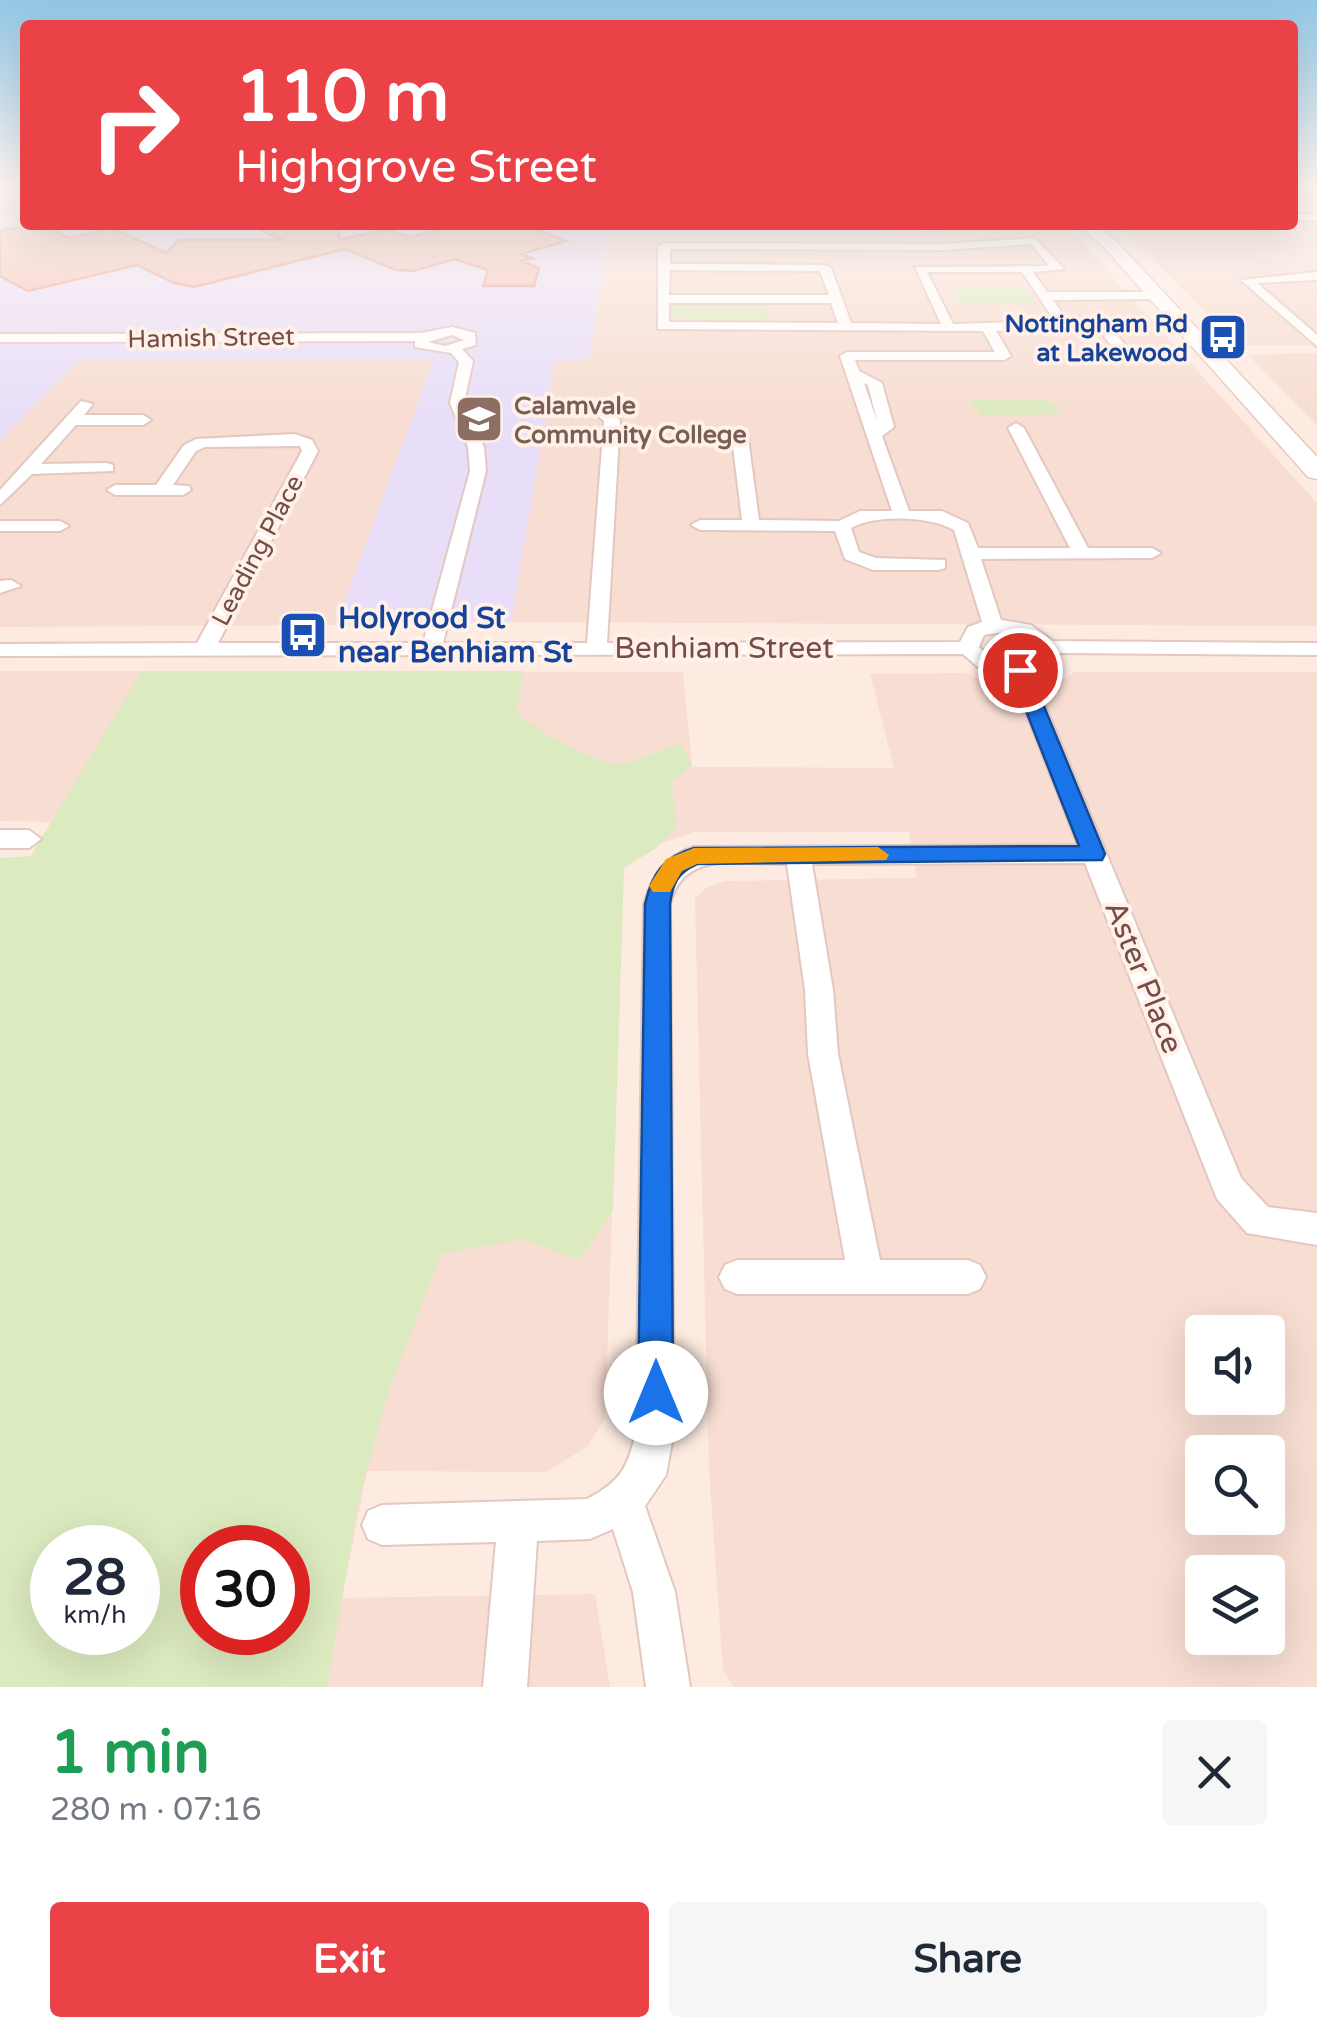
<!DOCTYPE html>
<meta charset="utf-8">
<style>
:root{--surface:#fff;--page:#f6f6f7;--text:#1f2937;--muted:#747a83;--accent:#eb4247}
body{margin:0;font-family:"Varela Round",sans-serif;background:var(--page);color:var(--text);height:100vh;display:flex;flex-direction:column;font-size:38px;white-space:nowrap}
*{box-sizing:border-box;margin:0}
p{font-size:32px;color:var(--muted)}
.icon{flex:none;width:55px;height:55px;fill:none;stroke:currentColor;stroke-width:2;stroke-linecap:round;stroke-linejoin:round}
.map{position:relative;height:1687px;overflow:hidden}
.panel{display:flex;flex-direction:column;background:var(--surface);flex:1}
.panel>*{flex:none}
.banner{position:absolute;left:20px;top:20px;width:1278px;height:210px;border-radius:10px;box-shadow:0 10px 40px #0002;background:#eb4247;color:#fff;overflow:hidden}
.buttons{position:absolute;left:1185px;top:1315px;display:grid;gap:20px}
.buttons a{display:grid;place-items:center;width:100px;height:100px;border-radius:10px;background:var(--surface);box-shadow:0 10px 40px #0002;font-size:50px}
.speed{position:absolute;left:30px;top:1525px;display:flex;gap:20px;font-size:50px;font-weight:700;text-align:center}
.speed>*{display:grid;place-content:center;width:130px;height:130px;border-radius:50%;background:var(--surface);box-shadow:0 10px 40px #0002;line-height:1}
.speed small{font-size:25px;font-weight:400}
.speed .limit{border:15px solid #d22;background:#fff;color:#111}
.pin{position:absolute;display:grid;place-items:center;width:85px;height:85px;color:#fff;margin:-42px;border:5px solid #fff;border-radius:50%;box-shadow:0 2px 10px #0007}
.me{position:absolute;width:110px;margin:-55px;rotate:0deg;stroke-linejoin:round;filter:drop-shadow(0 0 8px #0008)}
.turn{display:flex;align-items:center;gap:35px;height:210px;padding:0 50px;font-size:45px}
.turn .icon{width:130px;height:130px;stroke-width:2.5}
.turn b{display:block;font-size:70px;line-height:85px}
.round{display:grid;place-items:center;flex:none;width:105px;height:105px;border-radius:10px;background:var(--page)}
.headline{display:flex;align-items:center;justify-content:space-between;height:170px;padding:0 50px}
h1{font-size:60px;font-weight:800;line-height:75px;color:#1e9e55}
.action{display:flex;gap:20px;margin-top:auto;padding:20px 50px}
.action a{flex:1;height:115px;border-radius:10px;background:var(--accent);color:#fff;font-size:40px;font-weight:800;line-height:115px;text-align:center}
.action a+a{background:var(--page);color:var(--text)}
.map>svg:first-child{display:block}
.residential{fill:#f7ddd2;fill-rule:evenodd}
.education{fill:#e8def9}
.green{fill:#dceabf;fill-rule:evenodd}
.building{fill:#f3c0b8;stroke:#e6a298;stroke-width:2.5}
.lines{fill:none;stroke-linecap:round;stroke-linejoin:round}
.street-casing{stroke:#e3c7c0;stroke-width:4}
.secondary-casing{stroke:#e8c6bc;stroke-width:3}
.street{fill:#fff;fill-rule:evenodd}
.secondary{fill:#fff;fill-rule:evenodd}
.route{fill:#1a73e8;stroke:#114b97;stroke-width:2.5}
.slow{fill:#f59e0b}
.labels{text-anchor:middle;stroke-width:8;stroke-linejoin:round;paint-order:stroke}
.far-transit-label{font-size:25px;font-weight:bold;fill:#164399;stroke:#fff0e8;text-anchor:end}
.far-street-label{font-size:25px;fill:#754c47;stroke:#fff0e8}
.far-education-label{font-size:25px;font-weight:bold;fill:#785e54;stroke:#fff0e8;text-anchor:start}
.transit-label{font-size:30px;font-weight:bold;fill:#164399;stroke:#fff0e8;text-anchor:start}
.street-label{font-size:30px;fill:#754c47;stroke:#fff0e8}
</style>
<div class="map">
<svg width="1317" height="1687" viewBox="0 0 1317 1687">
<rect width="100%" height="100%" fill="#fdebe1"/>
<path class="residential" d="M1293,221h24v129l-8,-5 -71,1 -119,-121h173z
M1066,225l251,278v123l-806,-4 44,-262h33l22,-126h239z
M1317,353v72l-69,-70z
M435,359l-99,266 -336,2v-187l79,-80z
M0,671l683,1 9,95 202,1 -24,-94 95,-1 13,5 87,1 9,-7h243v1015h-583l-11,-17 -14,-200 -14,-571 11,-11 20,-7 191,-3 -8,-46h-215l-60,21 -10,14 -19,551 -17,28 -42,26 -179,-1 -25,127 253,-4 15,93h-610v-779l51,-86 -51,-1zM1202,1332h66v66h-66zM1202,1452h66v66h-66zM52,1548h86v84h-86zM202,1548h86v84h-86zM1202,1572h66v66h-66z"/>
<path class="education" d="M0,184h25v41h1041l-217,9h-239l-22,126 -33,1 -44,261 -175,3 98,-266 -355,1 -79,80z"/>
<path class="green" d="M952,287h73l12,17h-74z
M668,301h98l4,23 -102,-6z
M974,399h74l14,15 -80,2 -13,-15z
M142,671h380l-5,43c22,16 77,52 105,50 12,-1 44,-17 59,-20l11,21 -20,17 4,46 -20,20 -32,20 -11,342 -34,50 -56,-21 -82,15 -53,139 -30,110 -31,184h-327v-829l31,-2zM52,1548h86v84h-86zM202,1548h86v84h-86z"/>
<path class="building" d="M29,225h15l25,13 43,-10 54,25 13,-13h104l-33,-15h88l2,15 46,-11 24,8 47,-12h69l40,16 -45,13 11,4 -11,3 18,7 -5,18h-51l5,-16 -33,-11 -42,12 -17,-1 -51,-21 -151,38 -20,-4 -37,-18 -109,26 -28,-15v-45z"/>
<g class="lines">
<g class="street-casing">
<path id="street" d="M1292,214h25v6h-25z
M1035,238l29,31 -31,3 14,20h113l-4,7 -103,1 12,17 79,1 -5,7h-30l26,32 -2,3h-10l-28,-35h-25l-6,4 -68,2 15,25 -7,4h-149l4,11 23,12 12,44 -12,9 27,75h33l26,12 10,25h92l-62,-120 8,-5 8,5 64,120h64l9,5 -9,5 -171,1 20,61 30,5 22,16 264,2v12l-259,-2 -10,14 -16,7 209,504 27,29 49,6v32l-70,-12 -30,-34 -132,-336 -273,1 21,126 5,64 42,206h88l12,5 6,12 -6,12 -12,5h-231l-12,-5 -6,-12 6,-12 12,-5h108l-37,-206 -3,-64 -18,-126c-46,1 -103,-16 -117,40l4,527 -8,44 -21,31 30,86 15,95h-44l-13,-95 -20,-63 -23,10 -53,2 -10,146h-44l13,-145 -114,3 -14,-6 -6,-14 6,-14 14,-6 205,-6c34,-18 41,-31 49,-68l8,-527c8,-28 21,-48 50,-57l384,-2 -66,-168 -34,-10 -15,-13 -963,2v-12l197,-1 105,-192 -2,-5 -95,1 -9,4 -23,34 16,1 2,4 -8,5h-68l-8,-5 8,-5h41l28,-40 12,-6 99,-5 17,6 6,11 -100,192h205l47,-172 -2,-24 -18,-44 9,-41 -8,-9 -36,-6v-6l-415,1v-8l421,-1 31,-6 23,6 1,12 -14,4 11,12 -9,42 20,44 2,24 -43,172h144l17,-222 -13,-12 7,-4 22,15 -13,223 353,-1 8,-15 14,-5 -28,-92c-24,-14 -78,-16 -103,-2l8,24 17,6 69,2v8l-7,2h-65l-28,-11 -10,-28 -135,-1 -9,-5 9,-5h42l-10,-82 8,-5 8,5 11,82 80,1 21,-10h32l-52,-155 7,-4h148l-12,-21 -325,-2v-83l6,-3 278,1zM1032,244l17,22 -134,1 26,57 -90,-1 -20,-55 -6,-3 -155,-1v-15l272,1zM670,270l150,1 9,24h-160zM927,272h95l33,49 -102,3zM669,303h162l7,20 -169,-1zM452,335l12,5 -19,6 -17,-4zM864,383l4,2 9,36zM1004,632l21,6 13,15c-19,19 -42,10 -59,-6l5,-12z
M1317,272v8l-60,3 60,52v11l-76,-66z
M81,401l12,3 -9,11h59l8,5 -8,5h-67l-35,39 66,-1 6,2v6l-81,3 -32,31v-15z
M0,521h60l9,5 -9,5h-60z
M0,581l11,-1 10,6 -21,7z
M0,830h29l12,9 -12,9h-29z"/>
</g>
<g class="secondary-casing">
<path id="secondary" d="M1078,225h18l18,14 203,218v22l-9,-2 -206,-232z"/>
</g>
<use href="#street" class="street"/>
<use href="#secondary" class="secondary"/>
</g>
<linearGradient id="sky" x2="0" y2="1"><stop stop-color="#93c8e5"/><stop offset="0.44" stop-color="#fef6f2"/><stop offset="1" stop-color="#fef6f2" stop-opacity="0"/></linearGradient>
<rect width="1317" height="420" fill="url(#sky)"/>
<path class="route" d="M1020,664l9,6 76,184 -3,6 -405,4c-20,9 -24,19 -27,40l3,489 -5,12 -12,5 -13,-5 -5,-12 7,-489c7,-30 18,-47 49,-56l385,-2 -69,-176z"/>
<path class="slow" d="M878,847l11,8 -3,5 -189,4 -15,7 -12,21h-17l-4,-6 17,-27 28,-11z"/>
<defs>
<g id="bus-square" transform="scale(2.5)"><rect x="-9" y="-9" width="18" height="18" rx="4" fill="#1a4fb4" stroke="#fff0e8"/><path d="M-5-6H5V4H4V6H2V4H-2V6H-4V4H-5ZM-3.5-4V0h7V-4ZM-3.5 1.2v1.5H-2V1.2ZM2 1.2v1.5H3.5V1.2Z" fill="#fff"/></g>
<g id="school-square" transform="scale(2.5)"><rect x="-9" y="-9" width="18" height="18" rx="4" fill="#8d6e63" stroke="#fff0e8"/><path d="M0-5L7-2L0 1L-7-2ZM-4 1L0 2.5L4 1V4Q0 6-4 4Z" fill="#fff"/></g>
</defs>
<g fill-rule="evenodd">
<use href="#bus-square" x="1223" y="337"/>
<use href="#school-square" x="479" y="419"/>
<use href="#bus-square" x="303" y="635"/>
</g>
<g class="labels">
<g class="far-transit-label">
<text x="1188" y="332">Nottingham Rd<tspan x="1188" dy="29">at Lakewood</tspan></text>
</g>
<g class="far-street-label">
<text transform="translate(211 337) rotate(-1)" y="9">Hamish Street</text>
<text transform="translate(257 550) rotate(-62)" y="9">Leading Place</text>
</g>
<g class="far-education-label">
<text x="514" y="414">Calamvale<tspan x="514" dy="29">Community College</tspan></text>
</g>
<g class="transit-label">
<text x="338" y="628">Holyrood St<tspan x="338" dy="34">near Benhiam St</tspan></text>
</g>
<g class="street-label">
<text x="724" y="658">Benhiam Street</text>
<text transform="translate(1144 977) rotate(68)" y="10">Aster Place</text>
</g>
</g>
</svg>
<div class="buttons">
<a><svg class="icon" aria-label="sound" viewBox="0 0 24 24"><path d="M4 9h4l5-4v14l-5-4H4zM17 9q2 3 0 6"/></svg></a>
<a><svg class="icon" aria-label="search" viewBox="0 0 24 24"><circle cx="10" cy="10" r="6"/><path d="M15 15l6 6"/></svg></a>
<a><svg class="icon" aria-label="layers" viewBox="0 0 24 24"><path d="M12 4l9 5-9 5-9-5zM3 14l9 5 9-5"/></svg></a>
</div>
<div class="speed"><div>28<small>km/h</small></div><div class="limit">30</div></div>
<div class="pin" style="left:1020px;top:670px;background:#d93025"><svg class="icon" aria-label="arrive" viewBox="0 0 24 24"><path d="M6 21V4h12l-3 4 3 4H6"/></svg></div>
<svg class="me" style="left:656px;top:1393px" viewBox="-20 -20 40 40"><circle r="19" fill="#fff"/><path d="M0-13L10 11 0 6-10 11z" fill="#1a73e8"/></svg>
<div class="banner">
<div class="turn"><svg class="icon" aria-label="right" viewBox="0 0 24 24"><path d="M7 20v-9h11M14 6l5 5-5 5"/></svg><div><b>110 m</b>Highgrove Street</div></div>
</div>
</div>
<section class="panel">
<div class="headline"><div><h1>1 min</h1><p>280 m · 07:16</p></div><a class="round"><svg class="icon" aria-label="close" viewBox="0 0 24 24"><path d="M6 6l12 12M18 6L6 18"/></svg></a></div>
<div class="action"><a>Exit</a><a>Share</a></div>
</section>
